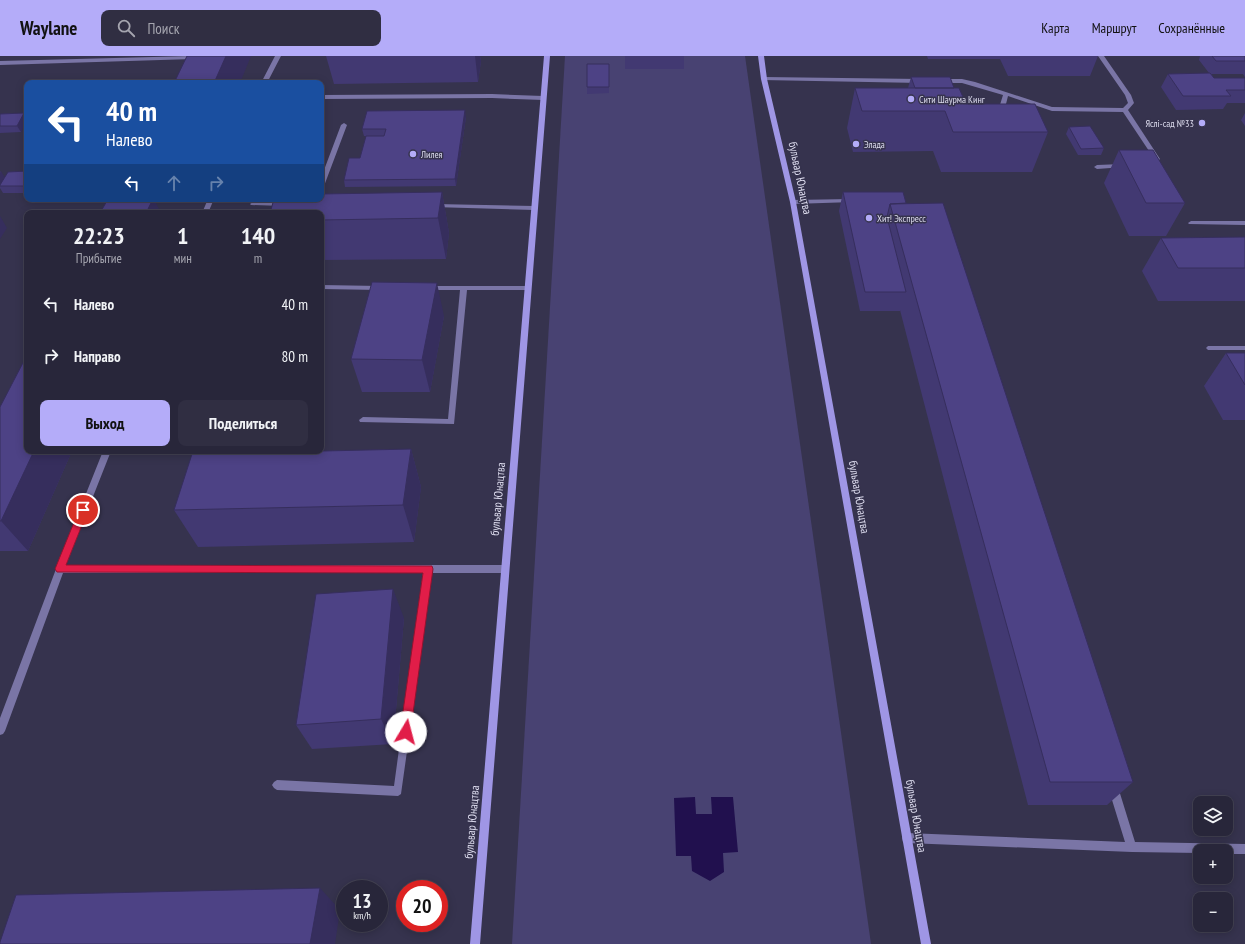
<!DOCTYPE html>
<html lang="ru">
<meta charset="utf-8">
<style>
:root{--surface:#28263a;--page:#302e42;--text:#f1f3f6;--muted:#a5a5af;--line:#444354;--accent:#b4acf9}
body{margin:0;font-family:"PT Sans Narrow",sans-serif;background:var(--page);color:var(--text);height:100vh;display:flex;flex-direction:column;font-size:15px;white-space:nowrap}
*{box-sizing:border-box;margin:0}
p{font-size:13px;color:var(--muted)}
.icon{flex:none;width:22px;height:22px;fill:none;stroke:currentColor;stroke-width:2;stroke-linecap:round;stroke-linejoin:round}
.map{position:relative;flex:1;overflow:hidden}
.sheet{position:absolute;left:24px;top:154px;width:300px;height:244px;display:flex;flex-direction:column;background:var(--surface);border-radius:8px;box-shadow:0 2px 10px #0003,0 0 0 1px var(--line)}
.sheet>*{flex:none}
.banner{position:absolute;left:24px;top:24px;width:300px;height:122px;border-radius:8px;box-shadow:0 2px 10px #0003,0 0 0 1px var(--line);background:#1a4fa0;color:#fff;overflow:hidden}
.controls{position:absolute;left:1193px;top:740px;display:grid;gap:8px}
.controls a{display:grid;place-items:center;width:40px;height:40px;border-radius:8px;background:var(--surface);box-shadow:0 2px 10px #0003,0 0 0 1px var(--line);font-size:20px}
.speed{position:absolute;left:336px;top:824px;display:flex;gap:8px;font-size:20px;font-weight:700;text-align:center}
.speed>*{display:grid;place-content:center;width:52px;height:52px;border-radius:50%;background:var(--surface);box-shadow:0 2px 10px #0003,0 0 0 1px var(--line);line-height:1}
.speed small{font-size:10px;font-weight:400}
.speed .limit{border:6px solid #d22;background:#fff;color:#111}
.pin{position:absolute;display:grid;place-items:center;width:34px;height:34px;color:#fff;margin:-17px;border:2px solid #fff;border-radius:50%;box-shadow:0 1px 4px #0007}
.me{position:absolute;width:44px;margin:-22px;rotate:8deg;stroke-linejoin:round;filter:drop-shadow(0 0 3px #0008)}
.turn{display:flex;align-items:center;gap:14px;height:84px;padding:0 16px;font-size:18px}
.turn .icon{width:52px;height:52px;stroke-width:2.5}
.turn b{display:block;font-size:28px;line-height:34px}
.lanes{display:flex;align-items:center;height:38px;padding:0 16px;background:#0003;justify-content:center;gap:20px;direction:ltr}
.lanes .off{opacity:.35}
.eta{display:flex;justify-content:space-evenly;align-items:center;height:68px;text-align:center}
.eta b{font-size:24px;font-weight:600;line-height:28px}
.button{display:flex;gap:8px;margin-top:auto;padding:8px 16px}
.button a{flex:1;height:46px;border-radius:8px;background:var(--accent);color:#111;font-size:16px;font-weight:600;line-height:46px;text-align:center}
.button a+a{background:var(--page);color:var(--text)}
ul{padding:0;list-style:none}
li{display:flex;align-items:center;gap:12px;height:52px;padding:0 16px}
li div{flex:1}
li b{display:block;font-size:15px}
li em{font-style:normal}
header{display:flex;align-items:center;gap:24px;box-sizing:border-box;height:56px;padding:0 20px;background:var(--accent);color:#111}
header strong{font-size:19px}
nav{display:flex;gap:22px;margin-inline-start:auto;font-size:14px}
.search{width:280px;height:36px;background:var(--page);display:flex;align-items:center;gap:10px;box-sizing:border-box;padding:0 14px;border-radius:8px;color:var(--muted);font-size:15px}
.map>svg:first-child{display:block}
.green{fill:#484272}
.water{fill:#21104e}
.lines{fill:none;stroke-linecap:round;stroke-linejoin:round}
.lane{fill:#7a75a6;fill-rule:evenodd}
.secondary{fill:#9f96e5;fill-rule:evenodd}
.wall{fill:#423972}
.shaded-wall{fill:#362e5d}
.building{fill:#4d4285;stroke:#362e5d}
.route{fill:#e11d48;stroke:#92132f}
.poi-dot{fill:#b4acf9;stroke:#36334e;stroke-width:1.5}
.labels{text-anchor:middle;stroke-width:3;stroke-linejoin:round;paint-order:stroke}
.far-poi-label{font-size:10px;fill:#dddcee;stroke:#36334e;text-anchor:start}
.street-label{font-size:12px;fill:#dddcee;stroke:#36334e}
</style>
<header>
<strong>Waylane</strong>
<div class="search"><svg class="icon" aria-label="search" viewBox="0 0 24 24"><circle cx="10" cy="10" r="6"/><path d="M15 15l6 6"/></svg>Поиск</div>
<nav><a>Карта</a><a>Маршрут</a><a>Сохранённые</a></nav>
</header>
<div class="map">
<svg width="1245" height="888" viewBox="0 0 1245 888">
<rect width="100%" height="100%" fill="#36334e"/>
<path class="green" d="M565,0h180l126,888h-359z"/>
<path class="water" d="M695,741l1,17h16l-1,-17h22l5,55 -15,1 1,19 -14,9 -18,-10 -1,-15h-15l-2,-58z"/>
<g class="lines">
<path class="lane" d="M191,0l3,2 -1,1 -193,6v-4z
M275,0h6l-14,27h-6z
M1098,0h6l27,39 3,8 -6,7 32,49 -1,1h-4l-32,-48 -71,-1 -44,-15 -3,12 4,6 -3,2 -2,-1 -5,-7 4,-13 -41,-12h-21l-3,-2 3,-2h21l13,3 77,25 71,1 5,-5 -3,-8z
M764,21l157,2 3,2 -3,2 -159,-3v-2z
M492,38l51,2 3,2 -3,2 -51,-2 -171,1v-4z
M344,67l3,2 -23,61 -3,2v-10l20,-53z
M1122,108l2,1v2l-27,2 -3,-2 3,-2z
M208,143h6l-6,14h-6z
M851,143l2,1v2l-60,2 -3,-2 3,-2z
M253,146h30l3,2 -3,2 -32,-1 -1,-1z
M435,148l99,2 3,2 -3,2 -101,-3 -1,-1z
M1191,165h54v4l-56,-1 -1,-1z
M321,229l59,1 3,2 -3,2 -59,-1z
M426,230h102l3,2 -3,2h-61l-13,134 -94,-2 -1,-2 4,-3 85,2 12,-129h-34z
M1208,290h37v4h-37l-2,-2z
M103,395h8l-45,114h439l3,1 1,3 -1,3 -3,1h-73l-31,221 -3,2 -121,-6 -3,-2 -2,-3 2,-3 3,-2 117,6 29,-213h-360l-58,158 -2,3 -3,1v-17l56,-149z
M1113,726l3,2 2,3 17,55 110,2v10h-19v-3h-26v2l-68,-1 -225,-9 -4,-1 -1,-4 1,-4 4,-1 218,9 -17,-55 2,-3z"/>
<path class="secondary" d="M544,0h6l-70,888h-10z
M758,0h6l3,23 29,123 135,742h-10l-131,-742 -29,-123z"/>
</g>
<path class="wall" d="M326,0h154l1,5 -3,21 -144,2z
M625,0h59v13h-59z
M927,0h171l-8,20h-82l-8,-17h-72z
M1200,0h45v21l-2,-3h-32l3,4h31v25h-18l-4,6 -47,1 -15,-23 7,-13 41,-1 -10,-13z
M587,8h22v29l-22,1z
M911,21l43,11 12,16 82,28 -16,40h-91l-8,-21 -80,1 -6,-24 8,-40h53z
M24,57l-3,19 -21,1v-19z
M1245,57v13l-4,-6z
M466,61l-10,69 -111,1 -1,-7 16,-22 24,-22h-20l-2,-7z
M1069,71l35,21 -3,7h-23l-12,-21z
M1119,94l66,53 -19,33h-37l-25,-53z
M0,115l4,6 23,-6v22h-24l-3,-5z
M442,136l7,41 -3,26 -125,1v-47z
M843,136l63,11 227,579 -26,23h-79l-128,-495v1h-40l-21,-100z
M1245,181v64h-87l-16,-30 19,-33z
M444,260l-14,76h-68l-11,-33z
M1226,297h19v67h-22l-19,-34z
M0,351l27,44h45l-44,100h-28z
M411,393l10,38 -7,55 -216,5 -24,-37z
M404,562l-11,126 -81,5 -16,-24z"/>
<path class="shaded-wall" d="M226,0h25l-11,27h-26z
M475,0h5l1,5 -3,21z
M465,54l1,7 -10,69 -1,-7z
M24,57l3,5v4l-6,10 -4,-6z
M1,115l4,7 -5,8v-13z
M27,125v9l-2,-4z
M442,136l7,41 -3,26 -8,-41z
M153,143h1l7,14h-15z
M0,160l7,12 -7,11z
M437,227l7,33 -14,76 -8,-32z
M411,393l10,38 -7,55 -11,-37z
M34,395h38l-44,100 -27,-30z
M393,533l11,29 -11,126 -12,-25z
M320,832l20,22 -5,34h-25z"/>
<path class="building" d="M187,0h39l-12,27h-40z
M1212,0h33v5h-29z
M587,8h22v23h-22z
M1210,17l4,5h31v12h-19l5,6h-48l-15,-22z
M911,21h39l4,11h-39z
M855,32h104l7,16h69l13,28h-95l-8,-21h-83z
M465,54l-10,69 -111,1 5,-22h11l6,-22h18l2,-7h-24l5,-18z
M24,57l-7,13h-17v-12z
M1090,70l14,22 -23,1 -12,-22z
M1119,94h34l32,53h-39z
M27,115v10l-2,5h-25v-1l8,-13z
M442,136l-4,26 -117,2v-7h-51l4,-14h47v-5z
M843,136h60l3,11 -16,1 -3,13 19,75h-41z
M108,143h45l-7,14h-46z
M943,147l190,579h-83l-160,-578z
M1245,181v31h-67l-17,-30z
M372,226l65,1 -15,77 -71,-1z
M1226,297h19v32z
M27,299v96h7l-33,70h-1v-114z
M411,393l-8,56 -229,5 18,-56z
M393,533l-12,130 -85,6 20,-131z
M320,832l-10,56h-310v-2l16,-47z"/>
<path class="route" d="M83,450l5,4 -22,55 366,1 1,3 -23,166 -4,2 -4,-2 -2,-3 23,-159 -366,-1 -2,-3 24,-59z"/>
<g class="poi-dot">
<circle cx="911" cy="43" r="4"/>
<circle cx="1202" cy="67" r="4"/>
<circle cx="856" cy="88" r="4"/>
<circle cx="413" cy="98" r="4"/>
<circle cx="869" cy="162" r="4"/>
</g>
<g class="labels">
<g class="far-poi-label">
<text x="919" y="47">Сити Шаурма Кинг</text>
<text x="1194" y="71" text-anchor="end">Яслі-сад №33</text>
<text x="864" y="92">Элада</text>
<text x="421" y="102">Лилея</text>
<text x="877" y="166">Хит! Экспресс</text>
</g>
<g class="street-label">
<text transform="translate(800 122) rotate(78)" y="4">бульвар Юнацтва</text>
<text transform="translate(859 441) rotate(80)" y="4">бульвар Юнацтва</text>
<text transform="translate(498 443) rotate(-85)" y="4">бульвар Юнацтва</text>
<text transform="translate(916 760) rotate(80)" y="4">бульвар Юнацтва</text>
<text transform="translate(472 766) rotate(-85)" y="4">бульвар Юнацтва</text>
</g>
</g>
</svg>
<div class="controls">
<a><svg class="icon" aria-label="layers" viewBox="0 0 24 24"><path d="M12 4l9 5-9 5-9-5zM3 14l9 5 9-5"/></svg></a>
<a>+</a>
<a>−</a>
</div>
<div class="speed"><div>13<small>km/h</small></div><div class="limit">20</div></div>
<div class="pin" style="left:83px;top:454px;background:#d93025"><svg class="icon" aria-label="arrive" viewBox="0 0 24 24"><path d="M6 21V4h12l-3 4 3 4H6"/></svg></div>
<svg class="me" style="left:406px;top:676px" viewBox="-20 -20 40 40"><circle r="19" fill="#fff"/><path d="M0-13L10 11 0 6-10 11z" fill="#e11d48"/></svg>
<div class="banner">
<div class="turn"><svg class="icon" aria-label="left" viewBox="0 0 24 24"><path d="M17 20v-9H6M10 6l-5 5 5 5"/></svg><div><b>40 m</b>Налево</div></div>
<div class="lanes"><svg class="icon" aria-label="left" viewBox="0 0 24 24"><path d="M17 20v-9H6M10 6l-5 5 5 5"/></svg><svg class="icon off" aria-label="ahead" viewBox="0 0 24 24"><path d="M12 20V5M6 11l6-6 6 6"/></svg><svg class="icon off" aria-label="right" viewBox="0 0 24 24"><path d="M7 20v-9h11M14 6l5 5-5 5"/></svg></div>
</div>
<section class="sheet">
<div class="eta">
<div><b>22:23</b><p>Прибытие</p></div>
<div><b>1</b><p>мин</p></div>
<div><b>140</b><p>m</p></div>
</div>
<ul>
<li><svg class="icon" aria-label="left" viewBox="0 0 24 24"><path d="M17 20v-9H6M10 6l-5 5 5 5"/></svg><div><b>Налево</b></div><em>40 m</em></li>
<li><svg class="icon" aria-label="right" viewBox="0 0 24 24"><path d="M7 20v-9h11M14 6l5 5-5 5"/></svg><div><b>Направо</b></div><em>80 m</em></li>
</ul>
<div class="button"><a>Выход</a><a>Поделиться</a></div>
</section>
</div>
